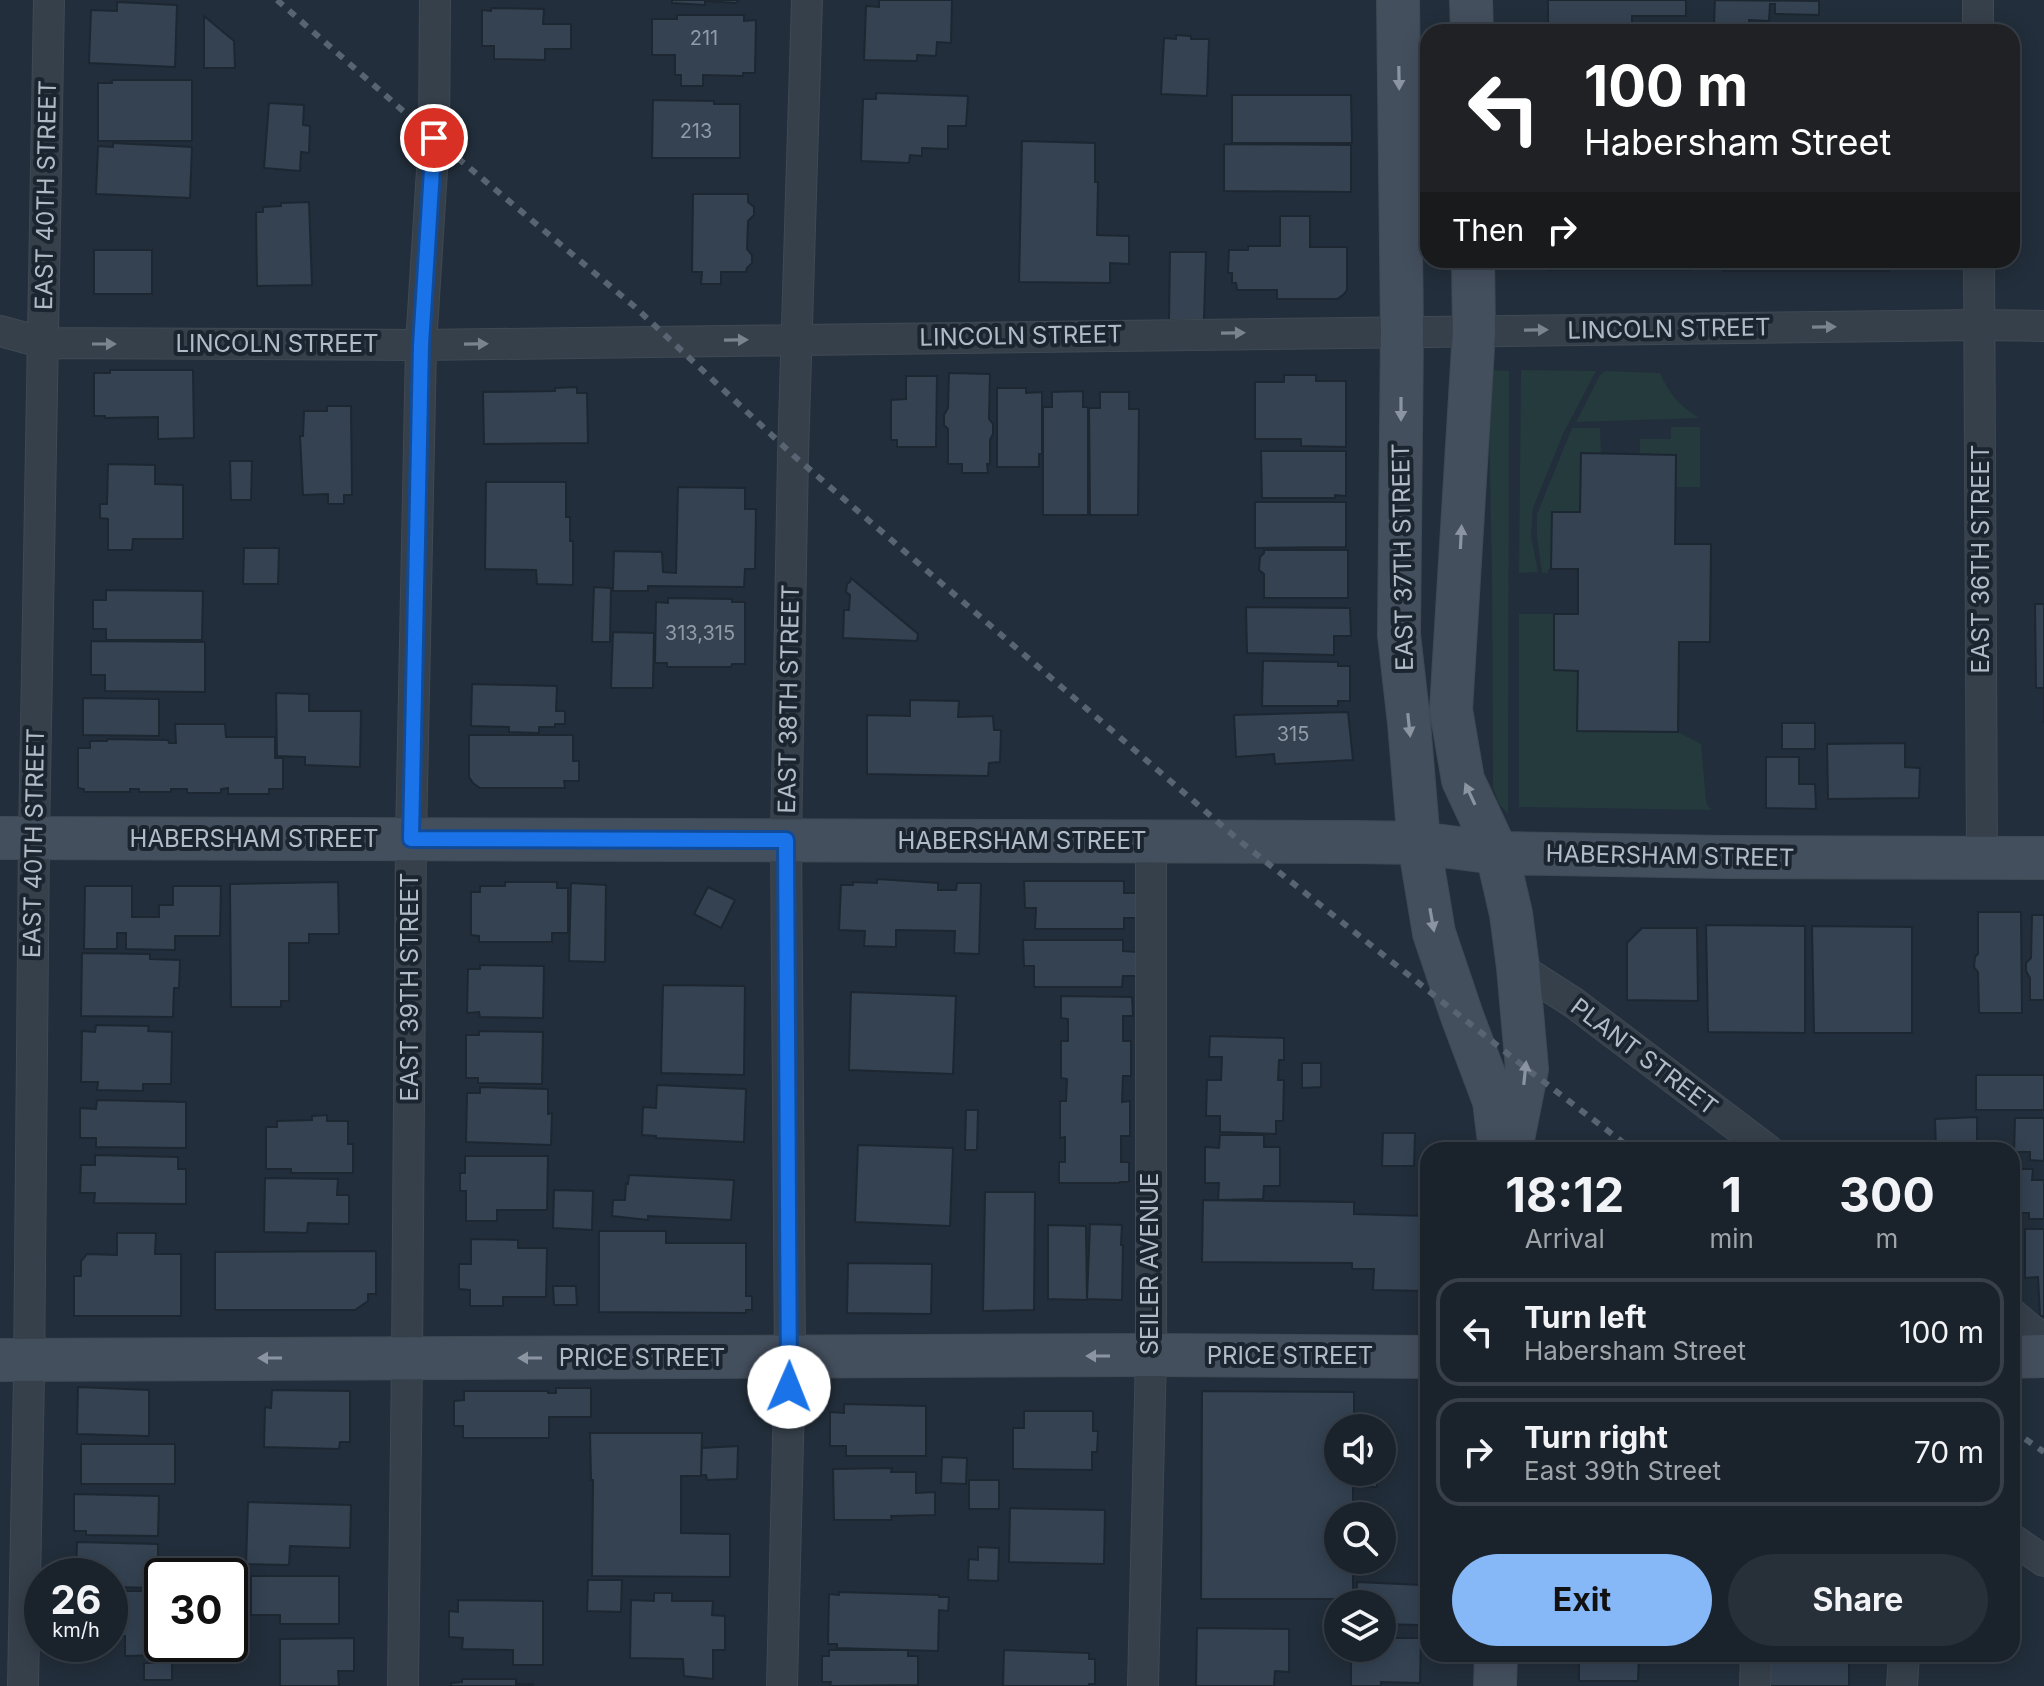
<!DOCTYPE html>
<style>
:root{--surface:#1a222c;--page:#272f38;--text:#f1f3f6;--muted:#9fa4a9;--line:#383f48;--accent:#86b7f7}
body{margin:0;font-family:Inter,sans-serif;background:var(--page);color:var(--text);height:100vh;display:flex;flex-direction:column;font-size:30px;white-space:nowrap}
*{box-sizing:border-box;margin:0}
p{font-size:26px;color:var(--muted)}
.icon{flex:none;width:44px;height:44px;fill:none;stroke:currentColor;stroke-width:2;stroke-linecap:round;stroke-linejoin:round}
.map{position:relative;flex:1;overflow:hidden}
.details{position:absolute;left:1420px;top:1142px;width:600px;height:520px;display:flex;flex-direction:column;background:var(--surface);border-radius:24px;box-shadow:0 4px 20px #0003,0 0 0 2px var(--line)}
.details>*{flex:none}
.top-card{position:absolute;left:1420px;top:24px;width:600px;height:244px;border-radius:24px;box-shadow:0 4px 20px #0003,0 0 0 2px var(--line);background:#202124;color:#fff;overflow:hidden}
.controls{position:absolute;left:1324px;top:1414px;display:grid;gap:16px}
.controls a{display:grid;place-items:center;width:72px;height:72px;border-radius:50%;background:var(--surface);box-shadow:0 4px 20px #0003,0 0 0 2px var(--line);font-size:40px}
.speed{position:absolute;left:24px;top:1558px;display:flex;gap:16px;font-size:40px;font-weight:700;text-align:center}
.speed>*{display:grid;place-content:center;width:104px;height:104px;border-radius:50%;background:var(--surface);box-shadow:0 4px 20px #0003,0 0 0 2px var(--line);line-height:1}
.speed small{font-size:20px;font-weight:400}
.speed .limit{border:4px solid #111;border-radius:12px;background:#fff;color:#111}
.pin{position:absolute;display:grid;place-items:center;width:68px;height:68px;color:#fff;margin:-34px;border:4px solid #fff;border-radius:50%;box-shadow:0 2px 8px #0007}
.me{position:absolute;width:88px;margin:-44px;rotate:1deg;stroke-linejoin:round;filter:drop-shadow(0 0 6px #0008)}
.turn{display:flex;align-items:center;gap:28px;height:168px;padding:0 32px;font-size:36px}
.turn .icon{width:104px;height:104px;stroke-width:2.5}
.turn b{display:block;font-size:56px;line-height:68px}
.then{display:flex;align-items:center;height:76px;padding:0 32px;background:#0003;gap:16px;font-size:30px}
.eta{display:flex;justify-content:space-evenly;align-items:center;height:136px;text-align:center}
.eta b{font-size:48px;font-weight:700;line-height:56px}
.primary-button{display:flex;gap:16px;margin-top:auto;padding:16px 32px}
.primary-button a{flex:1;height:92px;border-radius:48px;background:var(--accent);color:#111;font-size:32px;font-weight:700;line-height:92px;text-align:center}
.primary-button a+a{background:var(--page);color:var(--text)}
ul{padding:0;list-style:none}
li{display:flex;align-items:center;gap:24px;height:108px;margin:0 16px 12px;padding:0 16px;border:4px solid var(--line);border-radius:24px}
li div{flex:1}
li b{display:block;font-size:30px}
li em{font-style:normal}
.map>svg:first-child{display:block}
.green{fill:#243a3c}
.building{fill:#344252;stroke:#1d2732;stroke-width:2}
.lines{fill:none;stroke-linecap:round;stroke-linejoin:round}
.street-casing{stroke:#3f4954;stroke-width:32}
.secondary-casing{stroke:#3f4954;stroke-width:44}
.street{stroke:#36404b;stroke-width:30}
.secondary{stroke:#444f5e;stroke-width:42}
.rail{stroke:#586472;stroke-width:6;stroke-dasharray:8 8;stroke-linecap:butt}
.oneway{fill:#8b95a2}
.oneway2{fill:#7a848f}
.route-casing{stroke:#114b97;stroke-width:20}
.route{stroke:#1a73e8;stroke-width:14}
.labels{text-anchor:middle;stroke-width:8;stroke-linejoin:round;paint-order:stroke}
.number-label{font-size:20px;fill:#909ba8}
.street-label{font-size:24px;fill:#b1bbc7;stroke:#1b2530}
</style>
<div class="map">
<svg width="2044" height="1686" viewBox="0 0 2044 1686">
<rect width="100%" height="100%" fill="#222e3b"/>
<path class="green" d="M1488,370l21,1 -1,443 -9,-10 -6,-16 -1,-212z
M1521,370l75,1 -33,63 -30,74 -2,28 7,36 -19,1z
M1605,371l55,2c10,22 18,31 39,45l-123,4 24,-47z
M1671,427h29v60h-23l-1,-32 -36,-1v-15h31z
M1572,428h28l1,25h-20l-1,59 -28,1 -1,56h-3v4h-6l-5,-37v-22z
M1519,614h35v56l24,1 -1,60 101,1 23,12 5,56 2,6 4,4 -193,-3z"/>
<path class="building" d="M672,0h67l-3,3 -31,-2v4l-33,-2z
M879,0h73l-1,43 -14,-1 -1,14 -19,-1v6l-53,-1 2,-54 13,1z
M1548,0h138v16h-54v13l6,3h-90z
M1715,0l104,1v14l-44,-1v-10h-5l-1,17 -20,-1v4l-35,-1z
M117,2l60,3 -2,62 -86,-4 2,-53 26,1z
M491,8l53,1 -1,15h28v25h-26v11l-51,-1v-13h-12v-36l9,1z
M677,15h67v6l12,-1 -1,53h-12v3l-40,-1v11h-22v-11h-6v-20h-23v-36h25z
M204,16l30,25 1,27h-31z
M1176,35l15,1v3h18l-2,57 -46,-2 3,-56 12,1z
M112,80h80v61h-94v-58h14z
M876,93l92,3 -2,30h-18v23l-26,-1v8l-12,-1 -1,8 -48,-2 2,-62h13z
M1232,95h119l1,48h-120z
M653,100l61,1v3h26v54h-88z
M269,103l35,2 -1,20 7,1 -1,27 -8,-1 -1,19 -36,-3z
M1022,141l73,2v39h3l-1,53 32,1v28l-19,-1v20l-91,-1z
M113,143l79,4 -2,51 -94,-4 2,-48 15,1z
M1224,144l127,1v47l-127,-1z
M693,194h55v8l6,5v8l-6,6 -1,28 5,6v8l-5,5 -1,4h-25v12h-20l1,-12h-10z
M309,202l3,83 -55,1 -1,-74h7v-5l18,-1v-3z
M1280,216h30v31h37v43l-4,5 -6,4h-60v-9h-40l-1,-7h-4v-10h-4l1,-23h19v-4h32z
M94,250h58v44h-58z
M1170,252h36l-2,68h-35z
M1548,260h143v10h-143z
M1723,260h166v11h-166z
M110,370h83l1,68 -36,1v-22l-53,1v-2h-11v-43h16z
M949,373l41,1 -1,45 4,5v10l-3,6v24h-3l1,9h-26v-9h-14v-35l-4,-4v-10l4,-7z
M1284,375h32v6h30v66l-45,-1v-7h-46v-57h29z
M906,376h31l-1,71h-39v-7h-6v-40l15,-1z
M577,387v6h10l1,50 -104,1 -1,-52 72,-1v-3z
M997,388h29v5l16,-1v62h-3v13h-42z
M1083,391v16h5v108h-45v-108h9v-15z
M1100,392h29v17h10l-1,106h-48l-1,-107h11z
M327,406h24l1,89h-8v9h-16v-10l-25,1 -3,-59h3l1,-25h23z
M1261,451h85v45l-11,-1v3h-73z
M1581,453l95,2 -1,89h36l-1,98h-31l-1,90 -101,-1 1,-60 -24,-1v-56h24v-45h-27l1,-57h28z
M230,461h22l-1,39h-20z
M108,464l47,1v19l28,1v54h-50l-1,11h-24v-31l-8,-1v-14h7z
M486,482h80v35h4v24h3v44l-36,-1 -1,-14 -51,-1z
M678,487l67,1v21h11l-1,60h-10l-1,18 -96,-1v5h-35l1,-40 48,1 1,20 13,1z
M1255,502h91v45l-91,1z
M244,548h35l-1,36h-35z
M1264,550h84v48h-84v-24l-5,-4 1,-13 4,-4z
M851,578l67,56 -1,7 -74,-3 1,-28h5l1,-15 -4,-3 1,-8 3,-2z
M594,587l17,1 -1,54h-18z
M106,590l97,1 -1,49h-96v-11h-13v-29h13z
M668,598l64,1v3h13v62h-13l-1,3h-64v-4h-12l1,-61 12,1z
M2035,604h9v119v-35h-8z
M1246,607l104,1 1,28h-17v19l-87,-2z
M613,632l41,1 -1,55h-42z
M91,641l114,1v50l-100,-1v-16h-14z
M1263,661l75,1v4h12v35h-12v5h-76z
M472,684l85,2 -1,25h9v13h-10v3h-16v6l-30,-1v-5l-38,-1z
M276,693l33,1v17h52l-1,56 -55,-2v-8l-28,-1z
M83,698l76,1v37l-76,-1z
M910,700l49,1 -1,16 35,-1 1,14h7l-1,32 -11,1 -1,13 -121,-2v-59l43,1z
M1348,712l5,48 -78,4 -1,-10 -38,3 -2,-42z
M1782,723h33v26h-33z
M175,724h50l1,13h49v21h8v31h-14v5h-41v-6l-7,1v4h-34v-4h-16v3h-32v-3h-9v3h-46v-3l-6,-1v-40h12v-7h17v-2l61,1 1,3h7z
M469,735h104v26h6v20h-15l1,7h-85l-7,-5 -4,-6z
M1905,743v24l15,1 -1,30 -91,1 -1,-55z
M1766,757h33v27h16l1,25 -50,-1z
M877,879l61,4v7h18l1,-7h24l-2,71 -25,-1 1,-22 -59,-1v17l-32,-1 1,-15 -26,-1 2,-45h12v-3l24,1z
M1024,881h100v12h15v25h-15v11h-89l1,-21h-11z
M338,882l1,52h-30v9h-20v58h-8v6h-50l-1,-123z
M505,882h52v6h11v45h-16v9h-73v-6l-8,-1v-43h9v-6h25z
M571,883l35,2 -1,77 -36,-1z
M85,886h47v31h27v-12h14v-19h48l-1,50h-45v14l-49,-1v-16h-9v16h-33z
M708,887l27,13 -14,28 -27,-14z
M1978,912h43l1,101h-43l-1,-41 -4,-5 1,-10 3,-3z
M2032,915h12v85h-14v-22l-4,-7v-8l5,-5z
M1706,925l99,1v107l-97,-1z
M1812,926l100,1v106h-98z
M1642,928h55l1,73 -71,-1v-57z
M1023,940h100v11l15,1v24h-15l-1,11h-88v-21h-10z
M82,953l68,1v5l30,1 -1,28h-5l-1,29 -92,-1z
M480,965l64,1 -1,52 -63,-1 -1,-5 -12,1 1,-44h12z
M663,985l82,1 -1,89 -83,-2z
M851,992l105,4 -3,78 -104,-4z
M1061,996l71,1 1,19h-10v25h8v35h-8l-1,26 8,-1v35h-9v26h8v20h-9v1h-61v-21h6v-25l-5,1v-37h6l1,-22 -6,-1v-37h7v-22l-7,-1z
M96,1025l53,1 -1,5 24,1 -1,52h-28v7l-46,-1 1,-8h-17l1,-51 13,1z
M479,1031l64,1 -1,52 -64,-1v-5h-12v-43h13z
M1210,1036l74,2v22h-5l-1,20h6l-1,41h-7v13l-56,-2v-16h-14l1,-36h14l1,-23h-13z
M1302,1063h19v24l-19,1z
M1976,1075h68v35h-68z
M657,1085l89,4 -2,53 -88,-4v-2l-14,-1 1,-28 13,1z
M480,1087l68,2v25l4,-1 -1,32 -85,-3 1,-49h13z
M97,1100l89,2v46l-90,-1v-9h-16v-30l16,1z
M966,1110h12l-1,40h-12z
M327,1115v6h21v23h5v29h-62v-4h-25v-42h11v-6l35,-1v-4z
M1977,1117v25h11v8h-52l-1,-31z
M2015,1118h29v43l-14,-1v-8h-16z
M1383,1133h32l-1,33h-32z
M1220,1135h44v12h16v39h-16l-1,13 -45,1 1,-17h-14v-36l14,1z
M858,1145l95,3 -3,78 -95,-4z
M95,1155l83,2v12h8v35l-92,-1 1,-10h-15l1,-28h14z
M465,1156h83l-1,54h-50v11h-31v-30h-6v-18h5z
M2012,1169h21l-1,11h12v39h-15v-6h-17z
M629,1175l105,5 -3,40 -83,-4v4l-36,-4 1,-16h12l1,-17 2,1z
M265,1178l73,1 -1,16h12v29l-41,-1 -1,10 -43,-1z
M554,1190l39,1 -1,39 -39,-2z
M985,1192h50l-1,118 -51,1z
M1203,1200l151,2v12l74,2 -2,75 -53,-1 1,-21h-22v-6l-150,-1z
M1090,1224l32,1 -1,20h2l-1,55 -35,-1z
M1048,1225l38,1 1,74 -39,-1z
M2025,1229h19v87h-4l-2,-39 -13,1z
M599,1231h67v12h80v53h6v14h-6v3l-147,-1z
M117,1233h39l-1,21h26v62h-107v-40h7v-15l6,-7 30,1z
M471,1239l47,1v8h29l-1,49h-43v9h-33v-16l-11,-1v-25h12z
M376,1251v43h-8v7l-13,9h-140v-58z
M848,1263l84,1 -1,50 -84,-1z
M553,1286h23l1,19h-23z
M78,1387l71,3v46l-72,-2z
M556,1388h35v29h-42v21h-86v-12h-9v-25l10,-1v-9h84v2h8z
M272,1390l78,1v51h-10l-1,7 -75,-2 1,-40 6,1z
M1202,1391l152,1v36h-16v44h39v15h-24v29h-15v44h15v39h-152z
M844,1404l82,2v50h-80v-10h-16v-34l14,1z
M1024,1411h69v20h5l-1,21h-5v18l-79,-1v-41h11z
M590,1433h112l-1,43h-20v57l49,1v43l-138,-1 1,-96h-2z
M81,1444h94v40h-94z
M738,1446l-1,33 -30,1 -1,-5h-5l1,-27z
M942,1457l25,1 -1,26 -25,-1z
M892,1468l-1,4h25v21l19,-1v23l-44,1 1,4h-58l-1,-51z
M969,1480h30v29h-30z
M74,1494l85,2 -1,40 -72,-1v-4h-12z
M248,1502l103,3 -1,43 -60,-2 -1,19 -43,-1z
M1010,1508l95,2 -1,54 -95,-2z
M77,1542l81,2v44l-48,-1v-11h-34z
M978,1547l21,1 -1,33 -30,-1 1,-21 9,1z
M251,1576h88v48h-59v-9h-29z
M588,1580h34l-1,32 -34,-1z
M1357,1582l65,3 -2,40 -38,-1v-20h-26z
M110,1591h48l1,64 -34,1v-20h-15z
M839,1592l100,3v2h10l-1,14 -9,-1 -1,41 -101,-3v-4h-9l1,-50 10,1z
M654,1593h18v8h41l-1,14 13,1v34h-12v29l-29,-3 -1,-17 -53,-1 1,-58 23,1z
M458,1600l85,1v64h-30v-15l-51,-1 1,-11 -14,-1v-26l9,1z
M1197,1628l92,1v43l-14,-1 -1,15h-78z
M354,1638v33h-16l1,15h-59v-47z
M1382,1638h39l-1,45 -39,-1v4h-30v-38h31z
M829,1650h79v6h10v29l-88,1 1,-4h-9v-26h7z
M1004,1650l85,3v6h6v25h-6v2h-86z
M1579,1654h60l-1,27h-59z
M1764,1654h85v32h-85z
M144,1663h28v17h-28z
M462,1679h54v5h17v2h-82v-3l11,-1z"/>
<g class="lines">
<g class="street-casing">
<path id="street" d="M1978,0v32
M1979,260l3,599
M0,331l44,12 377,2 1558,-20 65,1
M1518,967l56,36 194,147
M2012,1314l32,26
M2012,1539l32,22
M23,1686l6,-310 5,-538 15,-838
M403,1686l4,-328 4,-519 10,-494 13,-207 1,-138
M782,1686l8,-328 -4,-518 7,-385 14,-455
M1143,1686l8,-331v-514
M1755,1686l1,-32
M1902,1686l2,-32"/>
</g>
<g class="secondary-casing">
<path id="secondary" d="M1398,0l4,331 -3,304 10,88 10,120 15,90 28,83 32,85 6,49
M1471,0l1,32
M1473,260l1,71 -23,379 12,70 34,73 14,61 7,53 9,102 -16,80
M0,838l1357,4 62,1 78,10 228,4 319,1
M2012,1357l32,-1
M0,1360l1151,-5 277,2
M1495,1686l1,-32"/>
</g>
<use href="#street" class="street"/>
<use href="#secondary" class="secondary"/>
<path class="rail" d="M277,0l157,138 201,169 158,148 448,387 286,227 106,81
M2012,1430l32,22"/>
</g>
<defs><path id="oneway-solid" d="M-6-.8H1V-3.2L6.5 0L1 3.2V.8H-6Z" transform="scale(2)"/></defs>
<g class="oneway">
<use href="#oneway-solid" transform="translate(1399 78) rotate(89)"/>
<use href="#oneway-solid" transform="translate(1401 409) rotate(90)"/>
<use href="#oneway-solid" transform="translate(1461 537) rotate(-87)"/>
<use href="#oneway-solid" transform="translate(1409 725) rotate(84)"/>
<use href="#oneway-solid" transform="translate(1470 794) rotate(-115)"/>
<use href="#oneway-solid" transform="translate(1432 920) rotate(80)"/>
<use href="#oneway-solid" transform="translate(1525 1073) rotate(-84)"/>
<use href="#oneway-solid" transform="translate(1098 1356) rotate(180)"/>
<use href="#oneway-solid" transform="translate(270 1358) rotate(180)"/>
<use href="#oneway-solid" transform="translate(530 1358) rotate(180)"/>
</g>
<g class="oneway2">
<use href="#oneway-solid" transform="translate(1824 327) rotate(-1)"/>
<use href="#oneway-solid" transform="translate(1536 330) rotate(-1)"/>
<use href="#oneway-solid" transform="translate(1233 333) rotate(-1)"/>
<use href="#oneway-solid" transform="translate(736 340) rotate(-1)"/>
<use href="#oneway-solid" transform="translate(104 344)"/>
<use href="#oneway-solid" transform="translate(476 344) rotate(-1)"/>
</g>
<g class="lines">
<g class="route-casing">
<path id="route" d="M434,138l-13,207 -10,494 375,1 3,547"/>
</g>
<use href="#route" class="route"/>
</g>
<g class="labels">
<g class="number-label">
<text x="704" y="45">211</text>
<text x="696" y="138">213</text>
<text x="700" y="640">313,315</text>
<text x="1293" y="741">315</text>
</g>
<g class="street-label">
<text transform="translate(46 195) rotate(-89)" y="8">EAST 40TH STREET</text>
<text transform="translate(1669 329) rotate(-1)" y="8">LINCOLN STREET</text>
<text transform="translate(1021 336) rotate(-1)" y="8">LINCOLN STREET</text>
<text x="277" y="352">LINCOLN STREET</text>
<text transform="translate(1403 557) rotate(-91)" y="8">EAST 37TH STREET</text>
<text transform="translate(1981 559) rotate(-90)" y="8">EAST 36TH STREET</text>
<text transform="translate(789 699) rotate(-89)" y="8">EAST 38TH STREET</text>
<text x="254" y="847">HABERSHAM STREET</text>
<text x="1022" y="849">HABERSHAM STREET</text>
<text transform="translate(34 843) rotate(-89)" y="8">EAST 40TH STREET</text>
<text transform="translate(1670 856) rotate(1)" y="8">HABERSHAM STREET</text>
<text transform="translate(410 987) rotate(-90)" y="8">EAST 39TH STREET</text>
<text transform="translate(1644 1057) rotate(37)" y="8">PLANT STREET</text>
<text transform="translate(1150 1264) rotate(-90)" y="8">SEILER AVENUE</text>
<text x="1290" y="1364">PRICE STREET</text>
<text x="642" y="1366">PRICE STREET</text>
</g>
</g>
</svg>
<div class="controls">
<a><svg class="icon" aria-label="sound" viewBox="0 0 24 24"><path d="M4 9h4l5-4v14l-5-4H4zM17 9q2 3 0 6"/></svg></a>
<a><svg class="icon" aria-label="search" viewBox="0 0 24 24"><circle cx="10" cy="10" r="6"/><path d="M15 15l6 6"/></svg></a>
<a><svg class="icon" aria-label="layers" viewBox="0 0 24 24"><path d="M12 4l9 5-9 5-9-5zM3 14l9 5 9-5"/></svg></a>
</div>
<div class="speed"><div>26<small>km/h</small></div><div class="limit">30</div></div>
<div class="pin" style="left:434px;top:138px;background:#d93025"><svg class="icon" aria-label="arrive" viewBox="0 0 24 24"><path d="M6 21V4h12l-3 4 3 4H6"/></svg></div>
<svg class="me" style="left:789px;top:1387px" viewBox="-20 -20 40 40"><circle r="19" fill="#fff"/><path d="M0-13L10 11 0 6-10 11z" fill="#1a73e8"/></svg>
<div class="top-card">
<div class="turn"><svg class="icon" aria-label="left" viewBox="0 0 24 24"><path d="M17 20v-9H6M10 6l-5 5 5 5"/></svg><div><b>100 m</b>Habersham Street</div></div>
<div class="then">Then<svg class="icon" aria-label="right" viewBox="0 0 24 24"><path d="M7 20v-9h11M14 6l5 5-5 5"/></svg></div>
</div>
<section class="details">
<div class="eta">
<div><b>18:12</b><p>Arrival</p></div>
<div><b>1</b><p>min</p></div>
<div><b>300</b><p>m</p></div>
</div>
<ul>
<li><svg class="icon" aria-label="left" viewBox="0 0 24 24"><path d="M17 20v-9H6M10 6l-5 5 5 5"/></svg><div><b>Turn left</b><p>Habersham Street</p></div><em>100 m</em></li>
<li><svg class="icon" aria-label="right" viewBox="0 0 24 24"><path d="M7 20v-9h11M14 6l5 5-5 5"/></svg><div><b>Turn right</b><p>East 39th Street</p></div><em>70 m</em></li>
</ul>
<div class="primary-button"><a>Exit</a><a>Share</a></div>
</section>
</div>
